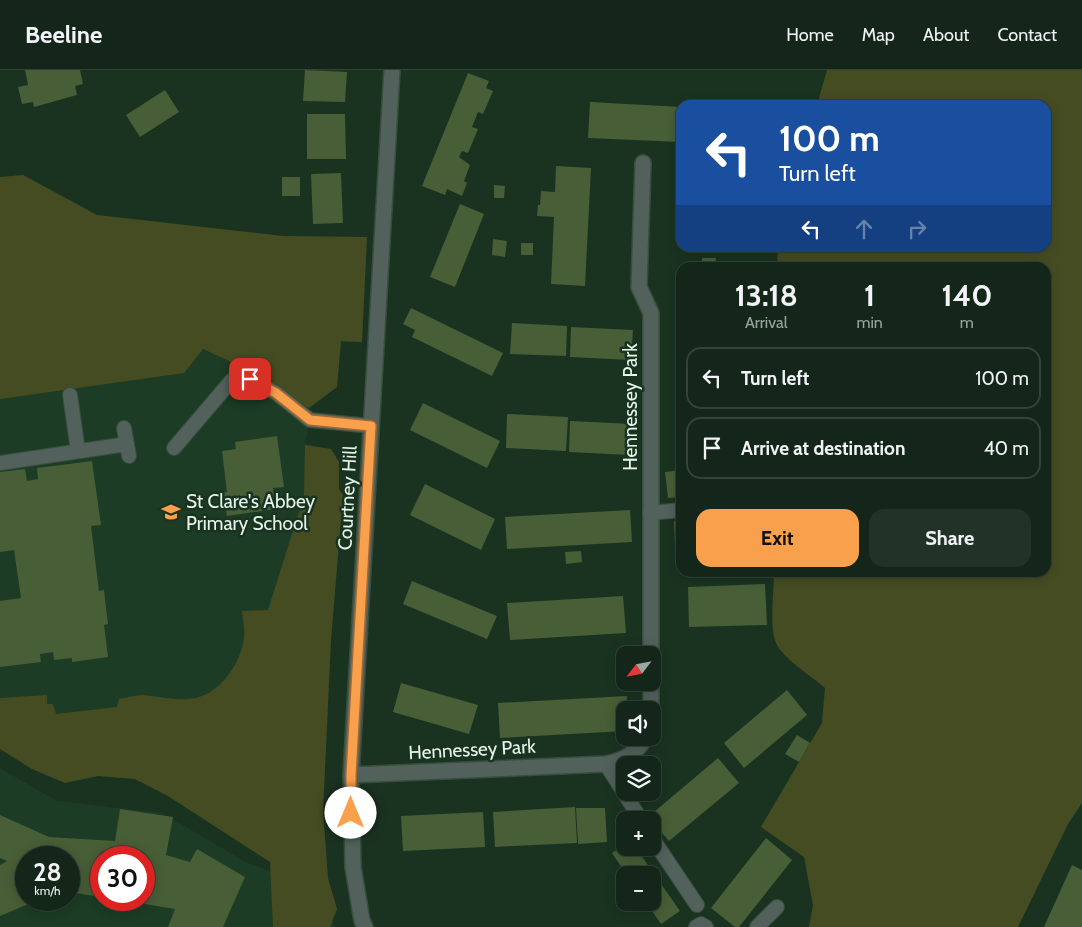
<!DOCTYPE html>
<meta charset="utf-8">
<style>
:root{--surface:#142619;--page:#213226;--text:#f1f3f6;--muted:#9da5a2;--line:#334338;--accent:#f9a04d}
body{margin:0;font-family:Cabin,sans-serif;background:var(--page);color:var(--text);height:100vh;display:flex;flex-direction:column;font-size:19px;white-space:nowrap}
*{box-sizing:border-box;margin:0}
p{font-size:16px;color:var(--muted)}
.icon{flex:none;width:28px;height:28px;fill:none;stroke:currentColor;stroke-width:2;stroke-linecap:round;stroke-linejoin:round}
.map{position:relative;flex:1;overflow:hidden}
.side{position:absolute;left:676px;top:192px;width:375px;height:315px;display:flex;flex-direction:column;background:var(--surface);border-radius:15px;box-shadow:0 2px 12px #0003,0 0 0 1px var(--line)}
.side>*{flex:none}
.banner{position:absolute;left:676px;top:30px;width:375px;height:152px;border-radius:15px;box-shadow:0 2px 12px #0003,0 0 0 1px var(--line);background:#1a4fa0;color:#fff;overflow:hidden}
.needle{width:32px;rotate:238deg}
.controls{position:absolute;left:616px;top:576px;display:grid;gap:10px}
.controls a{display:grid;place-items:center;width:45px;height:45px;border-radius:10px;background:var(--surface);box-shadow:0 2px 12px #0003,0 0 0 1px var(--line);font-size:25px}
.speed{position:absolute;left:15px;top:776px;display:flex;gap:10px;font-size:25px;font-weight:700;text-align:center}
.speed>*{display:grid;place-content:center;width:65px;height:65px;border-radius:50%;background:var(--surface);box-shadow:0 2px 12px #0003,0 0 0 1px var(--line);line-height:1}
.speed small{font-size:12px;font-weight:400}
.speed .limit{border:8px solid #d22;background:#fff;color:#111}
.pin{position:absolute;display:grid;place-items:center;width:42px;height:42px;color:#fff;margin:-21px;border-radius:10px;box-shadow:0 2px 8px #0006}
.me{position:absolute;width:55px;margin:-28px;rotate:0deg;stroke-linejoin:round;filter:drop-shadow(0 0 4px #0008)}
.turn{display:flex;align-items:center;gap:18px;height:105px;padding:0 20px;font-size:22px}
.turn .icon{width:65px;height:65px;stroke-width:2.5}
.turn b{display:block;font-size:35px;line-height:42px}
.lanes{display:flex;align-items:center;height:48px;padding:0 20px;background:#0003;justify-content:center;gap:25px;direction:ltr}
.lanes .off{opacity:.35}
.eta{display:flex;justify-content:space-evenly;align-items:center;height:85px;text-align:center}
.eta b{font-size:30px;font-weight:800;line-height:35px}
.button{display:flex;gap:10px;margin-top:auto;padding:10px 20px}
.button a{flex:1;height:58px;border-radius:15px;background:var(--accent);color:#111;font-size:20px;font-weight:800;line-height:58px;text-align:center}
.button a+a{background:var(--page);color:var(--text)}
ul{padding:0;list-style:none}
li{display:flex;align-items:center;gap:15px;height:62px;margin:0 10px 8px;padding:0 10px;border:2px solid var(--line);border-radius:15px}
li div{flex:1}
li b{display:block;font-size:19px}
li em{font-style:normal}
header{display:flex;align-items:center;gap:30px;box-sizing:border-box;height:70px;padding:0 25px;background:var(--surface);border-bottom:1px solid var(--line)}
header strong{font-size:24px}
nav{display:flex;gap:28px;margin-inline-start:auto;font-size:18px}
.map>svg:first-child{display:block}
.built{fill:#1c3c25;fill-rule:evenodd}
.green{fill:#464c22}
.building{fill:#475e36}
.lines{fill:none;stroke-linecap:round;stroke-linejoin:round}
.service-casing{stroke:#374e3d;stroke-width:16}
.minor-casing{stroke:#374e3d;stroke-width:18}
.service{stroke:#52615b;stroke-width:14}
.minor{stroke:#52615b;stroke-width:15}
.route-casing{stroke:#a26832;stroke-width:12}
.route{stroke:#f9a04d;stroke-width:9}
.labels{text-anchor:middle;stroke-width:5;stroke-linejoin:round;paint-order:stroke}
.street-label{font-size:19px;fill:#e6f5e9;stroke:#1a3321}
.poi-label{font-size:19px;fill:#e6f5e9;stroke:#1a3321;text-anchor:start}
</style>
<header>
<strong>Beeline</strong>
<nav><a>Home</a><a>Map</a><a>About</a><a>Contact</a></nav>
</header>
<div class="map">
<svg width="1082" height="857" viewBox="0 0 1082 857">
<rect width="100%" height="100%" fill="#1a3321"/>
<path class="built" d="M23,105l74,40 186,21 84,1 -5,105h-21l-4,45 -28,21 1,12 -5,24 26,5 8,13v27l4,6 -12,145 -8,171 5,67 -193,-99 -37,-3 -33,7 -33,-14 -32,-20v-572z
M0,698l57,33 105,12 84,49 72,28 17,37h-335zM26,788h43v42h-43zM101,788h43v42h-43z"/>
<path class="green" d="M827,0h255v733l-14,21 -50,103h-209l4,-22 -9,-48 -43,-30 61,-104 3,-35c-12,-11 -43,-30 -49,-45 -7,-16 -2,-52 -2,-70l272,-1v-304l-269,-1 1,-19h268v-143h-229z
M23,105l74,40 186,21 84,1 -5,105 -21,-1 -4,46 -28,21 -69,-42 -37,-17 -19,24 -184,26v-222z
M305,375l26,4 8,13v27l4,6 -12,145 -8,171 5,67 9,31 -7,18h-57l-3,-65 -102,-66 -33,-17 -37,-3 -33,7 -33,-14 -32,-20v-51l47,-3v9h6l3,10 61,-7 2,-8c7,-1 16,-4 23,-4 18,1 36,7 54,3 25,-6 45,-35 48,-60 1,-8 -1,-18 -2,-27l26,-1 36,-114z"/>
<path class="building" d="M25,0h55l3,14 -8,2 2,9 -43,12 -1,-5 -11,2 -4,-17 10,-2z
M305,0l42,2 -2,30 -42,-1z
M468,3l21,8 -3,7 7,3 -10,23 -5,-2 -6,15 6,2 -10,24 -6,-2 -3,6 11,8 -6,16 3,2 -5,13 -15,-7 -2,6 -23,-9z
M165,20l14,22 -39,25 -14,-22z
M590,32l91,5v35l-93,-4z
M307,44h38l1,45h-39z
M556,96l35,2 -6,118 -34,-2 3,-67 -17,-1 1,-11h2l1,-14 14,1z
M341,103l2,50 -30,1 -2,-50z
M282,107h18v19h-18z
M494,115l11,1 -1,12h-10z
M460,134l24,10 -29,73 -25,-10z
M493,169l14,2 -2,16 -13,-2z
M521,173h12v12h-12z
M702,188h14l-1,10h-13z
M411,238l92,45 -11,23 -80,-39 3,-7 -12,-6z
M512,253l55,3 -1,30 -56,-2z
M571,257l62,3 -2,30 -61,-3z
M678,320l3,1v32h-4z
M423,333l77,38 -13,27 -77,-38z
M507,344l61,3 -2,34 -60,-3z
M570,351l62,3 -2,31 -61,-3z
M277,366l7,51 -11,1 3,21 -49,7 -4,-24h4l-5,-41 14,-2 -1,-7z
M92,391l9,64 -10,1 8,65 5,-1 4,34 -4,1 4,32 -36,5v-4l-18,2 -1,-8 -13,2 1,8 -41,5v-66l21,-3 -7,-48 -14,2v-80l25,-3 2,12 11,-2 -1,-11z
M681,400v27l-13,1 -3,-26z
M425,414l70,35 -14,31 -71,-35z
M630,440l2,32 -125,7 -2,-32z
M674,451h7v27l-6,1z
M581,481l1,11 -16,2 -1,-12z
M412,511l85,35 -10,23 -84,-35z
M765,514l2,41 -78,2 -1,-40z
M623,526l3,37 -116,7 -3,-37z
M401,613l77,22 -9,29 -76,-22z
M787,620l20,25 -63,53 -20,-25z
M627,626l-2,35 -125,7 -2,-35z
M797,665l13,8 -11,19 -14,-8z
M718,688l21,25 -70,58 -21,-24z
M575,737l2,36 -82,4 -2,-35z
M576,738h29l2,34 -29,2z
M120,739l53,8 -7,38 24,7 7,-13 48,28 -22,50h-55l7,-18 -49,-8 18,-1v-42h-43v39l-32,-5v-34h-43v42h12l-38,16v-51l7,-4 -7,-3v-43l49,22 66,4z
M483,742l2,35 -82,4 -2,-35z
M766,768l26,22 -53,67h-4l-24,-19z
M625,774v4h11l44,63 -19,13 -15,-22h6v-27h-25l-15,-22z
M1072,795l10,5v57h-38z"/>
<g class="lines">
<g class="service-casing">
<path id="service" d="M70,325l8,56
M124,358l5,28
M174,378l58,-68 18,-1 26,14 34,27 61,6
M0,393l127,-19
M650,443l31,-3
M606,694l35,56
M652,768l45,67
M696,857l5,-3 5,3
M757,857l20,-20"/>
</g>
<g class="minor-casing">
<path id="minor" d="M643,93l-4,124 12,26v342
M651,612v28
M351,705l255,-11c18,-4 30,-10 39,-26
M365,857l-3,-6 -9,-54 -2,-92 41,-705"/>
</g>
<use href="#service" class="service"/>
<use href="#minor" class="minor"/>
</g>
<g class="lines">
<g class="route-casing">
<path id="route" d="M250,309l26,14 34,27 61,6 -20,349v38"/>
</g>
<use href="#route" class="route"/>
</g>
<defs>
<g id="school-bare" transform="scale(1.5)"><path d="M0-5L7-2L0 1L-7-2ZM-4 1L0 2.5L4 1V4Q0 6-4 4Z" fill="#f9a04d" stroke="#1a3321" stroke-width="2.5" paint-order="stroke"/></g>
</defs>
<g fill-rule="evenodd">
<use href="#school-bare" x="171" y="442"/>
</g>
<g class="labels">
<g class="street-label">
<text transform="translate(630 337) rotate(-90)" y="7">Hennessey Park</text>
<text transform="translate(347 428) rotate(-87)" y="7">Courtney Hill</text>
<text transform="translate(472 679) rotate(-3)" y="7">Hennessey Park</text>
</g>
<g class="poi-label">
<text x="186" y="438">St Clare's Abbey<tspan x="186" dy="22">Primary School</tspan></text>
</g>
</g>
</svg>
<div class="controls">
<a><svg class="needle" viewBox="-14 -14 28 28"><path d="M0-13l5 13h-10z" fill="#e53935"/><path d="M0 13l5-13h-10z" fill="#9da5a2"/></svg></a>
<a><svg class="icon" aria-label="sound" viewBox="0 0 24 24"><path d="M4 9h4l5-4v14l-5-4H4zM17 9q2 3 0 6"/></svg></a>
<a><svg class="icon" aria-label="layers" viewBox="0 0 24 24"><path d="M12 4l9 5-9 5-9-5zM3 14l9 5 9-5"/></svg></a>
<a>+</a>
<a>−</a>
</div>
<div class="speed"><div>28<small>km/h</small></div><div class="limit">30</div></div>
<div class="pin" style="left:250px;top:309px;background:#d93025"><svg class="icon" aria-label="arrive" viewBox="0 0 24 24"><path d="M6 21V4h12l-3 4 3 4H6"/></svg></div>
<svg class="me" style="left:351px;top:743px" viewBox="-20 -20 40 40"><circle r="19" fill="#fff"/><path d="M0-13L10 11 0 6-10 11z" fill="#f9a04d"/></svg>
<div class="banner">
<div class="turn"><svg class="icon" aria-label="left" viewBox="0 0 24 24"><path d="M17 20v-9H6M10 6l-5 5 5 5"/></svg><div><b>100 m</b>Turn left</div></div>
<div class="lanes"><svg class="icon" aria-label="left" viewBox="0 0 24 24"><path d="M17 20v-9H6M10 6l-5 5 5 5"/></svg><svg class="icon off" aria-label="ahead" viewBox="0 0 24 24"><path d="M12 20V5M6 11l6-6 6 6"/></svg><svg class="icon off" aria-label="right" viewBox="0 0 24 24"><path d="M7 20v-9h11M14 6l5 5-5 5"/></svg></div>
</div>
<section class="side">
<div class="eta">
<div><b>13:18</b><p>Arrival</p></div>
<div><b>1</b><p>min</p></div>
<div><b>140</b><p>m</p></div>
</div>
<ul>
<li><svg class="icon" aria-label="left" viewBox="0 0 24 24"><path d="M17 20v-9H6M10 6l-5 5 5 5"/></svg><div><b>Turn left</b></div><em>100 m</em></li>
<li><svg class="icon" aria-label="arrive" viewBox="0 0 24 24"><path d="M6 21V4h12l-3 4 3 4H6"/></svg><div><b>Arrive at destination</b></div><em>40 m</em></li>
</ul>
<div class="button"><a>Exit</a><a>Share</a></div>
</section>
</div>
